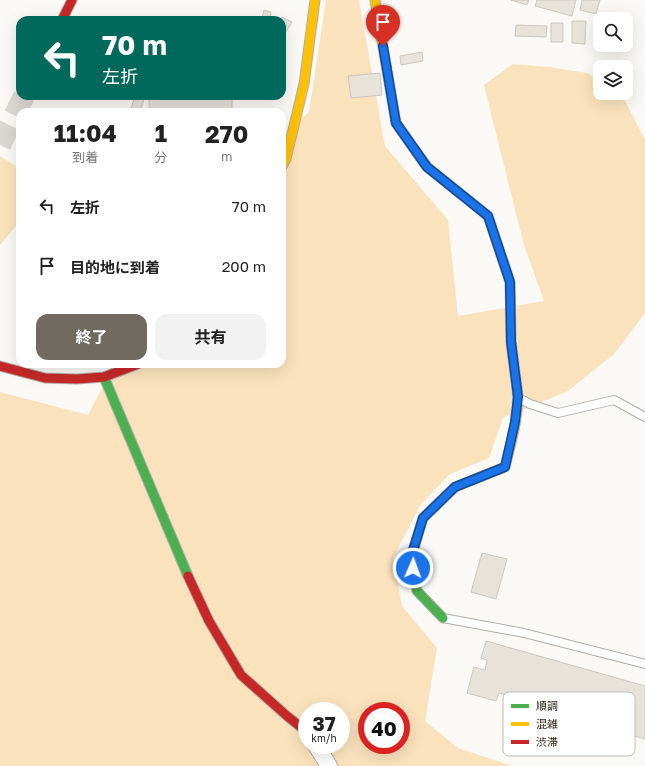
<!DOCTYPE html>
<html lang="ja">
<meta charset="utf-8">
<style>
:root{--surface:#fff;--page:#f2f2f2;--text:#222;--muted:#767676;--accent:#706a61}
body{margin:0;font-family:"Golos Text","Noto Sans JP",sans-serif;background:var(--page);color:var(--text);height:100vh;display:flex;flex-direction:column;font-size:15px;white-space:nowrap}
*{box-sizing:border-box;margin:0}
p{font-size:13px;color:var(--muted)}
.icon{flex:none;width:22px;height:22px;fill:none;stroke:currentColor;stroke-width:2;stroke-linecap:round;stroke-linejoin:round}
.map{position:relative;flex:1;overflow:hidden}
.drawer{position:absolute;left:16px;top:108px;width:270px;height:260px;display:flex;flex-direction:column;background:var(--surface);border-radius:12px;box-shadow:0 4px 16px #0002}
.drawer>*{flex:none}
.guide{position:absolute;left:16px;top:16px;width:270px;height:84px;border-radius:12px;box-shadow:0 4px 16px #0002;background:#00695c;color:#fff;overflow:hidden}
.controls{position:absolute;left:593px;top:12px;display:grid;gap:8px}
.controls a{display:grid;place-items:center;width:40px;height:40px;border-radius:8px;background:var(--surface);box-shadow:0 4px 16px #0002;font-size:20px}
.speed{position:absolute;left:298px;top:702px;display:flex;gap:8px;font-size:20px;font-weight:700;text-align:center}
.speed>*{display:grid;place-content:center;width:52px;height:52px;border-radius:50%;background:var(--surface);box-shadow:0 4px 16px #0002;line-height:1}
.speed small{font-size:10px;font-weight:400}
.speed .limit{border:6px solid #d22;background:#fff;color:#111}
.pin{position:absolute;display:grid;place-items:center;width:34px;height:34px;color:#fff;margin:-41px -17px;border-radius:50% 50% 50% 0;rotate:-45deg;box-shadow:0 0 4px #0007}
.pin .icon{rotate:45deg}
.me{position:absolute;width:44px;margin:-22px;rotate:2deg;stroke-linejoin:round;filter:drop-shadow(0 0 3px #0008)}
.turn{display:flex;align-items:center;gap:14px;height:84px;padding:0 20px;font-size:18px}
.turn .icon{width:52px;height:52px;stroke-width:2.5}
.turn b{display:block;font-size:28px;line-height:34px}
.eta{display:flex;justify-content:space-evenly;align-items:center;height:68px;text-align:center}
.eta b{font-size:24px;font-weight:700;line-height:28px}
.primary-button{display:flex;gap:8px;margin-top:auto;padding:8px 20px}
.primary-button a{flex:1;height:46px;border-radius:12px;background:var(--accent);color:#fff;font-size:16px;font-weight:700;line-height:46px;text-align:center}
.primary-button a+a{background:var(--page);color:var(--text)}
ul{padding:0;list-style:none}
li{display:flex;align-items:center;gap:12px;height:60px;padding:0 20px}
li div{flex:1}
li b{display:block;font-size:15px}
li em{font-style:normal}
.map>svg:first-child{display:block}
.green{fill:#fae2bc;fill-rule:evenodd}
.building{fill:#e7e2da;stroke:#cdc8c1}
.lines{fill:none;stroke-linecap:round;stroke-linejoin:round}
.highway-tunnel{stroke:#dbd8d4;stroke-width:22;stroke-dasharray:22 11;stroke-linecap:butt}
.lane-casing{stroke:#b2aea7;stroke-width:10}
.street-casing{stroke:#b2aea7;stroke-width:18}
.fast-casing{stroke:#b2aea7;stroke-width:11}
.slow-casing{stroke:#b2aea7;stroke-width:11}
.jam-casing{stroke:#b2aea7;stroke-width:11}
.lane{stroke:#fefefe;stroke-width:8}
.street{stroke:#fefefe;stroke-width:16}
.fast{stroke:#4caf50;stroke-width:9}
.slow{stroke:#ffc107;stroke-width:9}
.jam{stroke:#c62828;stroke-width:9}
.route-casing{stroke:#114b97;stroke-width:10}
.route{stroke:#1a73e8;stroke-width:7}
.key{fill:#fff;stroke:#bebbb8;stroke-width:1}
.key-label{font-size:11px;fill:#251d11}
</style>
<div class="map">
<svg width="645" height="766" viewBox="0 0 645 766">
<rect width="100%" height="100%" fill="#fbf9f6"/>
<path class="green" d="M326,0h33l26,146 63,74 10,96 86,-15 -20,-56 -40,-160 29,-21 36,3 38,6 13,8v12h21l24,47v173l-31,41 -46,37 -65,27 -14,40 -39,16 -29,30 -28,54 9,48 35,42 -12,73 33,27 54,18h-512v-374l88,23 27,-51h167v-229l27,-23zM307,711h34v34h-34zM367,711h34v34h-34z
M0,156l20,13v52l-20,24z"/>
<path class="building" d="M511,0h18l-2,5z
M537,0h39l-4,16 -37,-10z
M582,0h18l-4,14 -16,-4z
M264,10l7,2 -1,7 -8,-1z
M282,17l10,5 -10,16v-18h-2z
M572,21h14l-1,23 -13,-1z
M551,23h12v19h-12z
M516,25l31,1 -1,11 -31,-1z
M422,52l1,9 -22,4 -1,-9z
M380,73l2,22 -31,3 -3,-22z
M135,96h10l-5,16h-10z
M149,97l83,1v14h-83z
M482,553l25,6 -11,40 -25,-7z
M486,641l159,45v53l-22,-6 1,-4 -125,-36 -3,8 -29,-8 7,-26 11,3 2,-10 -6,-2z"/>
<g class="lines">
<path class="highway-tunnel" d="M0,145l24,-49"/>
<g class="lane-casing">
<path id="lane" d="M519,398l11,6 28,9 56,-13 31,17
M443,618l81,15 121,31"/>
</g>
<g class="street-casing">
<path id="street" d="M316,745l13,21"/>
</g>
<g class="fast-casing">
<path id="fast" d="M104,377l84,199
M417,538l-6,19 6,34 26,27"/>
</g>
<g class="slow-casing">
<path id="slow" d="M375,0l21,123 31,44 30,24
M282,166l4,-7 18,-75 11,-84
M417,538l6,-20 32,-31 50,-20c6,-25 15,-53 12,-79"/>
</g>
<g class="jam-casing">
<path id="jam" d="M62,20l10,-20
M457,191l31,25 22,66 1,59 6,47
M0,366l45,12 32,1 27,-2 34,-13
M188,576l21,45 32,54 46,41 20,16"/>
</g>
<use href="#lane" class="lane"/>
<use href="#street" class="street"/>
<use href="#fast" class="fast"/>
<use href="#slow" class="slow"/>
<use href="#jam" class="jam"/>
</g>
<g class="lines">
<g class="route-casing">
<path id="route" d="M383,46l13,77 31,44 61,49 22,66 1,60 7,55 -3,25 -10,45 -50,20 -32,31 -12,39 2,11"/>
</g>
<use href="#route" class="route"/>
</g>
<rect x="503" y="692" width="132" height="64" rx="6" class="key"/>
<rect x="511" y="704" width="18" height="4" fill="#4caf50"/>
<rect x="511" y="722" width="18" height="4" fill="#ffc107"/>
<rect x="511" y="740" width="18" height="4" fill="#c62828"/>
<g class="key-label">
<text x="536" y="710">順調</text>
<text x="536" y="728">混雑</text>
<text x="536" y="746">渋滞</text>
</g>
</svg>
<div class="controls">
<a><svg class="icon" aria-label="search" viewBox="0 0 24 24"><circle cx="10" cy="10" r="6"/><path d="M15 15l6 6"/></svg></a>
<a><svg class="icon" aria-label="layers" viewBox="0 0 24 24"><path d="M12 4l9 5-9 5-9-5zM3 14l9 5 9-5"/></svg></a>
</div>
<div class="speed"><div>37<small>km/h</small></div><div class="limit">40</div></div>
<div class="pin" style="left:383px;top:46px;background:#d93025"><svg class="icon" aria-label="arrive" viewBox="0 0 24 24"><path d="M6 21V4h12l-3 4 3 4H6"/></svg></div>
<svg class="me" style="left:413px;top:568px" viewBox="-20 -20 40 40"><circle r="17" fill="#1a73e8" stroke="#fff" stroke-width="3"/><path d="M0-11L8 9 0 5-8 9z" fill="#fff"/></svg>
<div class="guide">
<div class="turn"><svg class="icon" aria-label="left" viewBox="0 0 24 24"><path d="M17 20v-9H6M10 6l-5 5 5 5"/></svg><div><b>70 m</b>左折</div></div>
</div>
<section class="drawer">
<div class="eta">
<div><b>11:04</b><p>到着</p></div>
<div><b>1</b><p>分</p></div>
<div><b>270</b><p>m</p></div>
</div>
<ul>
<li><svg class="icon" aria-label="left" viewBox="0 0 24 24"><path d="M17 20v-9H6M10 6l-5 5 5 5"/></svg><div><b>左折</b></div><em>70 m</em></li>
<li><svg class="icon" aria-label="arrive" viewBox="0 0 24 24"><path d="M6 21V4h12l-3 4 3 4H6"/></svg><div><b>目的地に到着</b></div><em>200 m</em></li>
</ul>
<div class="primary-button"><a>終了</a><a>共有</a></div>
</section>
</div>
